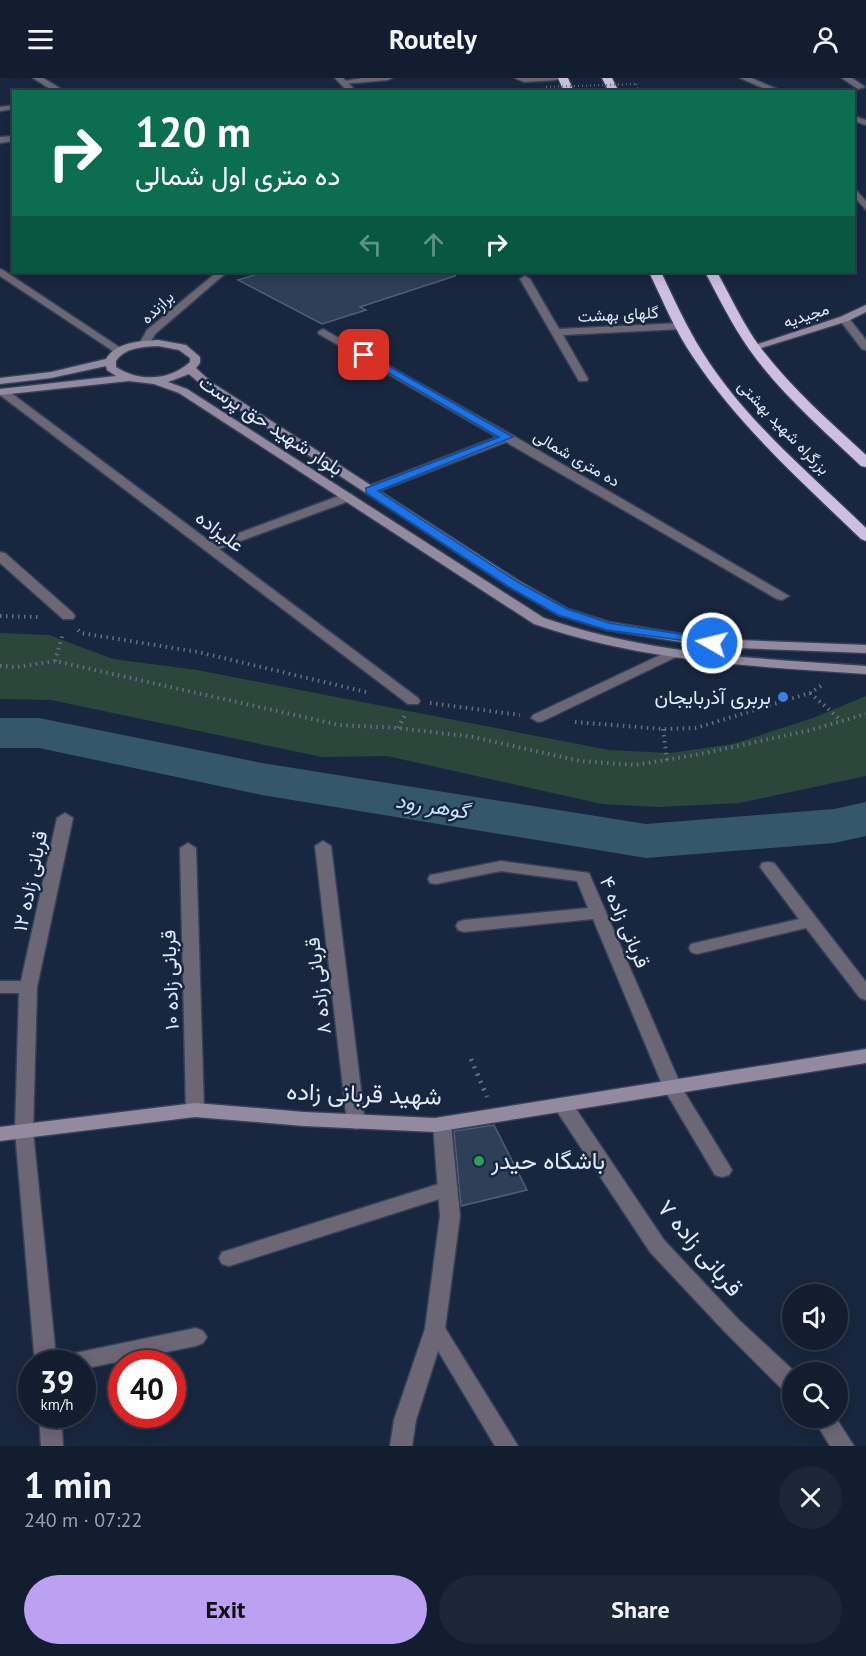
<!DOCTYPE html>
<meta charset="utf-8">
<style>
:root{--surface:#121d2f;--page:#1b2637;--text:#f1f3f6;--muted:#9ca2aa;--line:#313b4b;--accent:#bca0f2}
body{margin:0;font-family:"PT Sans",Vazirmatn,sans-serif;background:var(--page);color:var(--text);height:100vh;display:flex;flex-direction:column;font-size:22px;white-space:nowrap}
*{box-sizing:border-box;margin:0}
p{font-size:20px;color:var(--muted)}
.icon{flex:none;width:33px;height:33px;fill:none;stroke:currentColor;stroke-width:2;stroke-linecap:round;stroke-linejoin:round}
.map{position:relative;height:1368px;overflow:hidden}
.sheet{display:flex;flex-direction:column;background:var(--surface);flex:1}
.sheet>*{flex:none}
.guide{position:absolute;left:12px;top:12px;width:843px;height:183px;border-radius:0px;box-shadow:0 3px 15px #0003,0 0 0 2px var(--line);background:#0b6e4f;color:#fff;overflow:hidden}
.controls{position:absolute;left:782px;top:1206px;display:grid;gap:12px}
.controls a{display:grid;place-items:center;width:66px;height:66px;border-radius:50%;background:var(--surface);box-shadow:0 3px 15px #0003,0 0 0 2px var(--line);font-size:30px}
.speed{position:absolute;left:18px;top:1272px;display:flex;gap:12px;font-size:30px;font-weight:700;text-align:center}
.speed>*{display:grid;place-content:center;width:78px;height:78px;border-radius:50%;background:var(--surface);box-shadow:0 3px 15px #0003,0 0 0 2px var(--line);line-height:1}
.speed small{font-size:15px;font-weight:400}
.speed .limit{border:9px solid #d22;background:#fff;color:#111}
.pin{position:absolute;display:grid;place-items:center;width:51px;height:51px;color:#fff;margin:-26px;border-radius:12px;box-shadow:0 3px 9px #0006}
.me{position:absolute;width:66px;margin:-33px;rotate:278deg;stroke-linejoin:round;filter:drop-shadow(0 0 4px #0008)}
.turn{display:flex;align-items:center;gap:21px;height:126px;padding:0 24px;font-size:27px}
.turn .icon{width:78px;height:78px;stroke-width:2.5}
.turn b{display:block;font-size:42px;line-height:51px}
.lanes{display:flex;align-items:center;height:57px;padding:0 24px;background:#0003;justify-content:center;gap:30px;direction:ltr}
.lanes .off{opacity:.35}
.round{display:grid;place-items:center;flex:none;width:63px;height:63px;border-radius:32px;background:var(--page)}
.overview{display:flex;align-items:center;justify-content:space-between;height:102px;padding:0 24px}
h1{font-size:36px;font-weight:700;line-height:45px}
.cta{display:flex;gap:12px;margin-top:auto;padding:12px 24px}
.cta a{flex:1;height:69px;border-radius:36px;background:var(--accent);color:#111;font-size:24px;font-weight:700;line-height:69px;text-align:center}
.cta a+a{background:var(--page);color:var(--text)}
header{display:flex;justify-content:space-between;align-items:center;height:78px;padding:0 24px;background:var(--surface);font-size:27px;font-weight:700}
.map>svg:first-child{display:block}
.green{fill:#2b463a}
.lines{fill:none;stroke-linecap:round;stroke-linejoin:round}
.river{fill:#34576b;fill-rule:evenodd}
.building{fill:#2e3f58;stroke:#4d5f7a;stroke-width:1.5}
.lane-casing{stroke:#344259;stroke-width:3}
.street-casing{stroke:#344259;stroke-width:3}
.secondary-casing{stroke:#344259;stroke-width:3}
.highway-casing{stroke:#344259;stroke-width:3}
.path-far2{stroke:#626f84;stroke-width:2;stroke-dasharray:1 3;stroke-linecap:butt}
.path-far1{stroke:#626f84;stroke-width:4;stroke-dasharray:1.5 4.5;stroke-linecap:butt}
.path{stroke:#626f84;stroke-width:4.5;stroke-dasharray:2 6;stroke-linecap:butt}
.lane{fill:#6c6774;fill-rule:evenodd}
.street{fill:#6c6774;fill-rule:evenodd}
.secondary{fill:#948aa0;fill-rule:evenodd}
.highway{fill:#cebfe0;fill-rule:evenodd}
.path-bridge{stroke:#626f84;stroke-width:2;stroke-dasharray:1 3;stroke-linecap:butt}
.route{fill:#1a73e8;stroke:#114b97;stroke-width:1.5}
.shop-dot{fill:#3f7fe0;stroke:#18273f;stroke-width:2}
.leisure-dot{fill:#2e9e5b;stroke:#18273f;stroke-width:2}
.labels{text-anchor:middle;stroke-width:5;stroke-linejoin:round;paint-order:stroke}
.far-street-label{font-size:16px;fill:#dfe9f9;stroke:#18273f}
.street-label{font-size:20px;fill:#dfe9f9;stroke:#18273f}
.poi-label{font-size:20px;fill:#dfe9f9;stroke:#18273f;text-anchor:end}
.water-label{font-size:21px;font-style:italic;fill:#c2e6fd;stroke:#18273f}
.near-street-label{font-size:24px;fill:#dfe9f9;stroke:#18273f}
.near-poi-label{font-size:24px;fill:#dfe9f9;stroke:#18273f;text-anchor:start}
</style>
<header><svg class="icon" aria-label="menu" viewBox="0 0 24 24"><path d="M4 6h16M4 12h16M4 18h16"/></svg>Routely<svg class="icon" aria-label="person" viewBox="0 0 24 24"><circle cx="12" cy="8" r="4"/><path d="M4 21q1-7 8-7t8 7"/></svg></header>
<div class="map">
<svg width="866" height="1368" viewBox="0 0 866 1368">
<rect width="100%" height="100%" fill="#18273f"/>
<path class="green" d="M0,555l49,2 64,24 84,11 412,80 61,3 63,-9 80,-26 53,-22v80l-126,27 -82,4 -56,-3 -215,-48 -65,1 -271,-57 -51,-1z"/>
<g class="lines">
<path class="river" d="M0,640h39l223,45 384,61 188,-15 32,-7v34l-32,7 -188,15 -384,-63 -223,-47h-39z"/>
</g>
<path class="building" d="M264,194h190l1,4 -95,31 6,3 -44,14 -84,-44z
M494,1047l33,65 -66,16 -7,-75z"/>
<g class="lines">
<g class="lane-casing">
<path id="lane" d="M362,0h30l-4,2 -45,4 -4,-2z
M515,0h45l-4,2 -32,2z
M842,0h10l13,9 -7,2z
M14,58v5l-14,2v-6z
M854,110l12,13v9l-12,-14z
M215,194h11l-5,3z
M525,198l5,3 29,50 122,-6 5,3 -5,3 -118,6 25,44 -1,2h-8l-59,-102z
M844,238l4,1 18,23v10l-4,-1 -23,-30z
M323,251l189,106 277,161 -7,4 -5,-1 -271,-157 -132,51h-8v-6l131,-50 -178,-103 -1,-2z
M0,311l7,1 205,153 132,-49h8v6l-133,49 199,149 2,3 -2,3h-10l-408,-309z
M0,474l5,1 68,60 2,3 -2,3h-10l-63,-56z
M671,572l5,1 2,3 -2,3 -133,64 -5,1 -7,-4 2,-3z
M65,735l8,5 -36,169 -4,144 23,226 140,-29 7,3 4,6 -4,6 -7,3 -114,23v-5h-47l-20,-233 4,-138h-19v-12h21l36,-163z
M323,763l8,5 34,276 -2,5 -7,2 -7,-2 -2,-5 -32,-276z
M188,765l8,5 8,262 -2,5 -7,2 -7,-2 -2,-5 -6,-262z
M501,783l88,12 93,215 47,77 3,5 -3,5 -7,2 -7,-2 -51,-86 -71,-170 -129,13 -6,-2 -2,-4 2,-4 6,-2 124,-12 -11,-27 -76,-10 -65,13 -6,-1 -2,-4 2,-4 6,-1z
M768,784l6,1 92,119v18l-6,-2 -54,-70 -109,26 -6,-2 -2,-4 2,-4 108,-25 -39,-52 2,-4z
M563,1020l7,2 94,140 74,79 57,53h-3v21l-8,-2 -60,-60 -74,-79 -94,-142 -2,-5 2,-5z
M448,1103l7,3 3,5 -3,5 -226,72 -7,-2 -3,-6 3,-6 7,-2z
M435,1242l7,3 76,123h-23l-70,-117 3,-6z
M39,1336h22l2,32h-22z
M813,1340h23l18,28h-24z"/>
</g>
<g class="street-casing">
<path id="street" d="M33,0h10l23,14h-11z
M335,0h8l14,14h-9z
M740,0h11l33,14h-12z
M14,27v4l-14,2v-4z
M854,38l12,4v5l-12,-4z
M0,191l3,1 122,81 -5,3 -4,-1 -116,-77z
M217,194h10l-72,62 -7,12h-8l-1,-2 8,-14z
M442,1039l7,2 2,5 9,92 -15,113 -29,91 -4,26h-22l4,-26 31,-91 15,-113 -7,-92 2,-5z"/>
</g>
<g class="secondary-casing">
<path id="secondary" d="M866,227v7l-18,9 -90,28h-8l-1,-2 91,-30z
M158,262l28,5 14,12v6l-4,5 15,14 308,199 49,28 41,13 103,17 154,6v8l-154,-6 -105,-17 -49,-15 -49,-28 -306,-201 -14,-12 -21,8 19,7 357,229c107,37 210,40 322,48v8c-115,-8 -221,-12 -332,-50l-355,-231 -25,-9 -25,-3 -129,14v-6l116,-13 -9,-6 -1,-4 -55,12 -51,6v-6l51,-6 55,-13c10,-17 34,-18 52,-19zM158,268l21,4 11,8v4c-21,19 -51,20 -74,5v-6c9,-14 28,-14 42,-15z
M866,971v14l-431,69 -131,-6 -109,-9 -195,24v-14l195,-24 109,9 131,6z"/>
</g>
<g class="highway-casing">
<path id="highway" d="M558,0h10l6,14h-10z
M602,0h10l7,14h-10z
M649,194h12c13,27 26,56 42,81 42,67 106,120 163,175v13l-5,-2c-59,-57 -122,-113 -168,-182 -18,-26 -30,-56 -44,-85z
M705,194h12c14,25 26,52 43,75 31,41 69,74 106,108v12l-5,-1c-39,-37 -81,-73 -112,-117 -17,-24 -30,-51 -44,-77z"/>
</g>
<path class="path-far2" d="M636,6l2,5"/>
<path class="path-far1" d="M0,538l38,1
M78,552l3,3 117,19 168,40
M55,583l8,-28
M0,588l17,1 38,-6 284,64 59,3 75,9 107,24 55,4 65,-11 111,-24 55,-16
M810,615l32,28
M430,625l90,12
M575,644l88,7 33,-1 114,-35 11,-7
M398,650l7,-13
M663,651l4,31"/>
<path class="path" d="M471,981l16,38"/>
<use href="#lane" class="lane"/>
<use href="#street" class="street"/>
<use href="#secondary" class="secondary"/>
<use href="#highway" class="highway"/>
<path class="path-bridge" d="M546,9l90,-3"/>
</g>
<path class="route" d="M364,274l149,85 -135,54 140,91 49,27 42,14 103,16 6,4 -2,2 -109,-15 -49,-15 -49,-28 -143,-94v-5l133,-51 -138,-80 -2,-2z"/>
<circle class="shop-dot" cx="783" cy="619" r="6"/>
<circle class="leisure-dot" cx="479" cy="1083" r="6"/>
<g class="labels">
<g class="far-street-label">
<text transform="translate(157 229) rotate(-44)" y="6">برازنده</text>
<text transform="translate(618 236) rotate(-3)" y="6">گلهای بهشت</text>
<text transform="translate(806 237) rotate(-18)" y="6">مجیدیه</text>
<text transform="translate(784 349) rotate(46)" y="6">بزرگراه شهید بهشتی</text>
<text transform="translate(577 380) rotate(30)" y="6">ده متری شمالی</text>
</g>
<g class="street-label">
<text transform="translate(271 347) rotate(33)" y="7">بلوار شهید حق پرست</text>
<text transform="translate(220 453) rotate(37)" y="7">علیزاده</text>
<text transform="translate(30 803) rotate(-78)" y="7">قربانی زاده ۱۲</text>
<text transform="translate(625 844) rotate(67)" y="7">قربانی زاده ۴</text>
<text transform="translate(170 902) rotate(-92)" y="7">قربانی زاده ۱۰</text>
<text transform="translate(318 908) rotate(-97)" y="7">قربانی زاده ۸</text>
</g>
<g class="poi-label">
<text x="771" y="626">بربری آذربایجان</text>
</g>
<g class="water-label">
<text transform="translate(432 728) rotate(9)" y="7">گوهر رود</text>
</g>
<g class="near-street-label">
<text transform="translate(364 1016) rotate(2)" y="8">شهید قربانی زاده</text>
<text transform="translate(700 1170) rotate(50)" y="8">قربانی زاده ۷</text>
</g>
<g class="near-poi-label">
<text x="491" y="1091">باشگاه حیدر</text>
</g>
</g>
</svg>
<div class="controls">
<a><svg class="icon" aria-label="sound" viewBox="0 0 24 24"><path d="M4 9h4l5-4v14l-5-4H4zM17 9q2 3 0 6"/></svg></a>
<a><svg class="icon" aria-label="search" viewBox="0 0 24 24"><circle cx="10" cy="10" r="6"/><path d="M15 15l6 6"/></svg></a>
</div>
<div class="speed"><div>39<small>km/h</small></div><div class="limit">40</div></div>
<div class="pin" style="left:364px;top:277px;background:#d93025"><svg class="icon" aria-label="arrive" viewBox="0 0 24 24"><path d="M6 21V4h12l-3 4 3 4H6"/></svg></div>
<svg class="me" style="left:712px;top:565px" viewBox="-20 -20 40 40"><circle r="17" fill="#1a73e8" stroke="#fff" stroke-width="3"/><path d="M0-11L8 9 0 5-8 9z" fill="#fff"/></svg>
<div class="guide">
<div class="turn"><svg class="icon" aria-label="right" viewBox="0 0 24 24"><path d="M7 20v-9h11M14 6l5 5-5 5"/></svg><div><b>120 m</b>ده متری اول شمالی</div></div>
<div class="lanes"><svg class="icon off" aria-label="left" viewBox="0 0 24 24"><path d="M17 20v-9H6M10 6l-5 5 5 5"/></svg><svg class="icon off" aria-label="ahead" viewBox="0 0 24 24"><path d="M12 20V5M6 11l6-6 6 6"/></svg><svg class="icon" aria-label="right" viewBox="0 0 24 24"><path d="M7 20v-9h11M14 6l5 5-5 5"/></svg></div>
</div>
</div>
<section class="sheet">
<div class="overview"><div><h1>1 min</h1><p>240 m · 07:22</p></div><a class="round"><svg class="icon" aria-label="close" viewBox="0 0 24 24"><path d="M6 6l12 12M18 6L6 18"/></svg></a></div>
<div class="cta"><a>Exit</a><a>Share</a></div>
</section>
